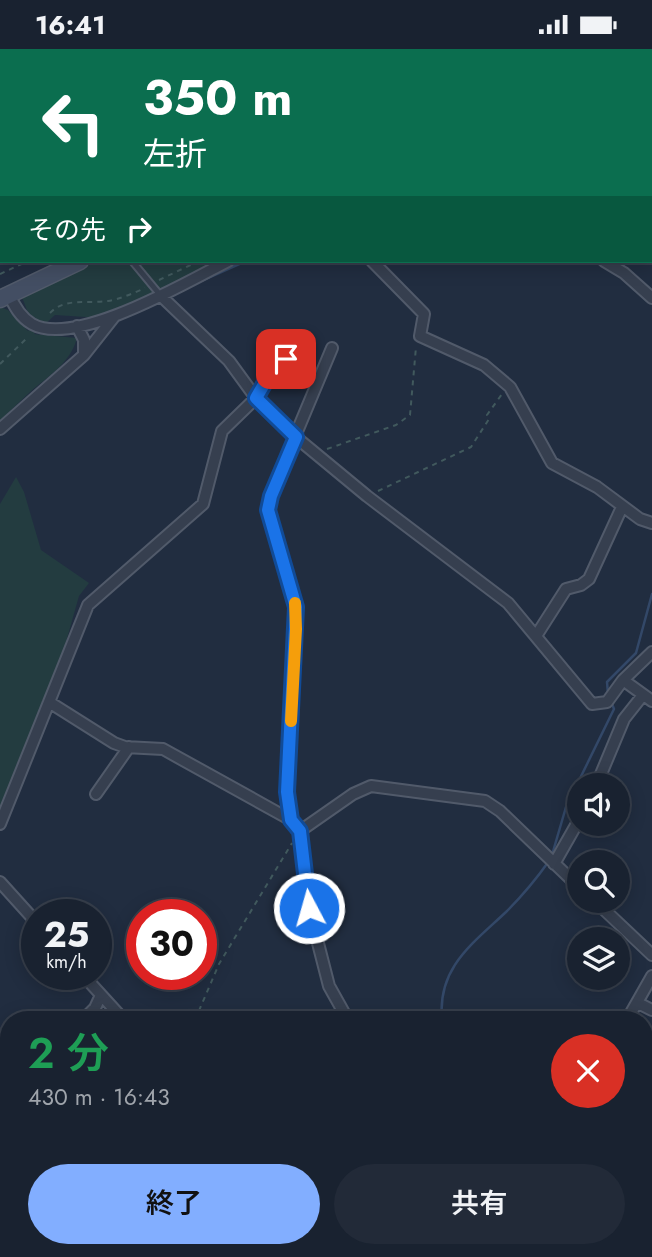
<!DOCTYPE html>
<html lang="ja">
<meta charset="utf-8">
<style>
:root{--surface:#192230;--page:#222a38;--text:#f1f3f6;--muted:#9fa4ab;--line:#373f4c;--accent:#82aeff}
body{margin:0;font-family:Jost,"Noto Sans JP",sans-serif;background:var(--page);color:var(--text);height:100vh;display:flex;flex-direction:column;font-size:26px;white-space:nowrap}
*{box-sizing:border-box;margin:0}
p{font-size:23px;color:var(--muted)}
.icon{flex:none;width:38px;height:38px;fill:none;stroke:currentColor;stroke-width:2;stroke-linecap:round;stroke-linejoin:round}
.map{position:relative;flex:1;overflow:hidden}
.panel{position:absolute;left:0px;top:962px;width:653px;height:247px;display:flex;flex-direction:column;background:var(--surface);border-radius:28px 28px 0 0;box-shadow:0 4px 18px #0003,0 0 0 2px var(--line)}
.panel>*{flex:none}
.guide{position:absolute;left:0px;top:0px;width:653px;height:214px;box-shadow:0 4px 18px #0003,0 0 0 2px var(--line);background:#0b6e4f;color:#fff;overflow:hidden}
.buttons{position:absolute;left:567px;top:724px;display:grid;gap:14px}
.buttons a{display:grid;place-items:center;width:63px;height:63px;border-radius:50%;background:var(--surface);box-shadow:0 4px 18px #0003,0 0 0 2px var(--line);font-size:35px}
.speed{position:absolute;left:21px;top:850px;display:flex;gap:14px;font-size:35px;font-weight:700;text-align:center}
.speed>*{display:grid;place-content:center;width:91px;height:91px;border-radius:50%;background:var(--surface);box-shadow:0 4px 18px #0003,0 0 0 2px var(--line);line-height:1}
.speed small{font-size:18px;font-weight:400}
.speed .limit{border:10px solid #d22;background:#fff;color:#111}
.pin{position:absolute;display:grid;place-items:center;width:60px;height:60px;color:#fff;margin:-30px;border-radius:14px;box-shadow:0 4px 10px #0006}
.me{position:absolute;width:77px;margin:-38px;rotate:354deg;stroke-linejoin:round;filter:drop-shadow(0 0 5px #0008)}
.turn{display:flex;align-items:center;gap:24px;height:147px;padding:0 28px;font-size:32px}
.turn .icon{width:91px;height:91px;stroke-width:2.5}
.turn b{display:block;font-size:49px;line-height:60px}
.then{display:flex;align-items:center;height:66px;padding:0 28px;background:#0003;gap:14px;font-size:26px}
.round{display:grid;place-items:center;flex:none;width:74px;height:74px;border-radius:37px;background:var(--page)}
.overview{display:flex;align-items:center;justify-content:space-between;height:119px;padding:0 28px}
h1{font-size:42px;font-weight:600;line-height:52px;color:#1e9e55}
.cta{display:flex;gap:14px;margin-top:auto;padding:14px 28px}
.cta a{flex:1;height:80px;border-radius:42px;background:var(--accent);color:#111;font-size:28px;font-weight:600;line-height:80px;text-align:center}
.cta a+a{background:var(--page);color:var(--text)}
.status{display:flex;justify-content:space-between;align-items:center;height:49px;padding:0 35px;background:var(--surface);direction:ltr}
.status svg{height:19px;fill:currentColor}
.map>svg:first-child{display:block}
.green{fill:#233c40}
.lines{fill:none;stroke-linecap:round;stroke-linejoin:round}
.stream{stroke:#334868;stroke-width:2.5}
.lane-casing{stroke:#515a6a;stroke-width:9}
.street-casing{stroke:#515a6a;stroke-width:14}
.secondary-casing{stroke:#515a6a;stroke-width:19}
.path{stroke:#41595d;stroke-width:2;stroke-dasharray:5 5;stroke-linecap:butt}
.lane{stroke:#363f4f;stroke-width:5}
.street{stroke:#363f4f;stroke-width:10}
.secondary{stroke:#434e63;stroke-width:16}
.route-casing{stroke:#114b97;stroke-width:18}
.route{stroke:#1a73e8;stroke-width:12}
.slow{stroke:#f59e0b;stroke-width:12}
</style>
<div class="status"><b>16:41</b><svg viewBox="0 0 49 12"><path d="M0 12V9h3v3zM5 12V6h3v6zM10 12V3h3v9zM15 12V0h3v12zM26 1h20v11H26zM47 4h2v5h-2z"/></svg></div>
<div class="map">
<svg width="652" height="1208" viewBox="0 0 652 1208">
<rect width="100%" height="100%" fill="#212d40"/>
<path class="green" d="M98,212h120l-117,57 -46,-3 -21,19 43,4c-7,26 -29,38 -48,55 -10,9 -20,19 -29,28v-114l8,3 20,21 10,-11 -10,-7 -6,-16z
M16,428l8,15 17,58 48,33 -10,13 -30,106 -49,110v-308z"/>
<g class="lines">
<path class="stream" d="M5,0l3,2
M385,2l5,-2
M201,232l45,-20
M608,645l-1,-12 29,-29 16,-59
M552,806l14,-48 48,-98 -2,-5
M442,971c-5,-52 30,-76 64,-108 15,-15 31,-34 43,-51
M490,1208l3,-8"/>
<g class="lane-casing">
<path id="lane" d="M132,212l29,35"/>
</g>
<g class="street-casing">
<path id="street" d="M572,2l3,-2
M372,212l52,53 -4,22 64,29 26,22 42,76 45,24 43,32 12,4
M604,212l20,12 28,25
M9,245c5,12 11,23 23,30 43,24 155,-42 196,-63
M161,247l68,65 27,37 36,36 75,62 141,107 84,101 15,-2 16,-22
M77,277l7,14v15
M0,380l84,-74 30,-38
M536,587l30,-47 15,-4 8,-6 33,-72
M652,603l-29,28 29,21
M49,653l65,41 11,4 38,2 128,71 9,11 9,77 20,78 19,34
M596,737l28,-67 19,-24
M96,745l33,-47
M291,771l-4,-28 9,-185 -28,-97 2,-14 62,-148
M0,775l88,-219 115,-101 19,-73 34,-33 14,-24 32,-30 1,-6
M300,782l53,-37 18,-8 114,15 15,10 79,76
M554,815l25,-44
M0,833l37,41
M595,852l57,54
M83,926l41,45
M638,954l14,7
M83,971l12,-12 6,-13
M627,971l25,-44
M0,1069l9,-16
M644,1083l8,-13
M0,1143l9,8
M71,1200l9,8
M316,1200l2,8
M636,1200l8,8
M50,1208l4,-8
M484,1208l3,-8"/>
</g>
<g class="secondary-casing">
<path id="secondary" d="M450,2l1,-2
M0,250l80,-38"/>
</g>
<path class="path" d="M642,0l1,2
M429,2l6,-2
M509,2l4,-2
M651,17l1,2
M0,225l28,-13
M159,231l40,-19
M50,264c15,-16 39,-9 58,-12 12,-2 26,-8 37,-13
M0,315l27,-26
M327,400l69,-24 14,-10 6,-68
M378,442l93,-44 18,-28 -2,-4 15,-21
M195,971l24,-56 73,-121
M344,1200l4,5h14l6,3
M167,1208l11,-8
M391,1208l1,-8"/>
<use href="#lane" class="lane"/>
<use href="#street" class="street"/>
<use href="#secondary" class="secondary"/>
</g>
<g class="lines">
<g class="route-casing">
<path id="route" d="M286,310l-16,15 -14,24 40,39 -25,59 -3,14 28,97 -9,185 4,28 9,11 9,77"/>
</g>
<use href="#route" class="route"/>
<path class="slow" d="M291,672l5,-92 -1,-26"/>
</g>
</svg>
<div class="buttons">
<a><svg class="icon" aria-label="sound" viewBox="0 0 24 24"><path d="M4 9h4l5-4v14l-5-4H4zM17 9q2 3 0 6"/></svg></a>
<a><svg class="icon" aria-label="search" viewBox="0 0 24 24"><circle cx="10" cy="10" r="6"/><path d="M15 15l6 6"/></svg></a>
<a><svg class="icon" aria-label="layers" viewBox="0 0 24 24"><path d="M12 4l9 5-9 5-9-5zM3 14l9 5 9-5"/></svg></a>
</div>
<div class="speed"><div>25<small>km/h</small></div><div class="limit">30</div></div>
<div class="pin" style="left:286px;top:310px;background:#d93025"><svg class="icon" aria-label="arrive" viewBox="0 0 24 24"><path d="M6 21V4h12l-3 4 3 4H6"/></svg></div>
<svg class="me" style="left:309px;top:859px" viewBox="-20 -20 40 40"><circle r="17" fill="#1a73e8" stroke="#fff" stroke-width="3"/><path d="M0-11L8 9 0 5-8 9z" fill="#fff"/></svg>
<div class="guide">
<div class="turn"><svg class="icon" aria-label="left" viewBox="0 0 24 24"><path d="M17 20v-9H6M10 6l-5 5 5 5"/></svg><div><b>350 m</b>左折</div></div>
<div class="then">その先<svg class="icon" aria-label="right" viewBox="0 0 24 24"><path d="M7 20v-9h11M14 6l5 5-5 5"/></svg></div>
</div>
<section class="panel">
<div class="overview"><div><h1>2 分</h1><p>430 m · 16:43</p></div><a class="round" style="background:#d93025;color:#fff"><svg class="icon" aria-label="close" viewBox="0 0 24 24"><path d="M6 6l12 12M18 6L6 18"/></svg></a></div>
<div class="cta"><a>終了</a><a>共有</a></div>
</section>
</div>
